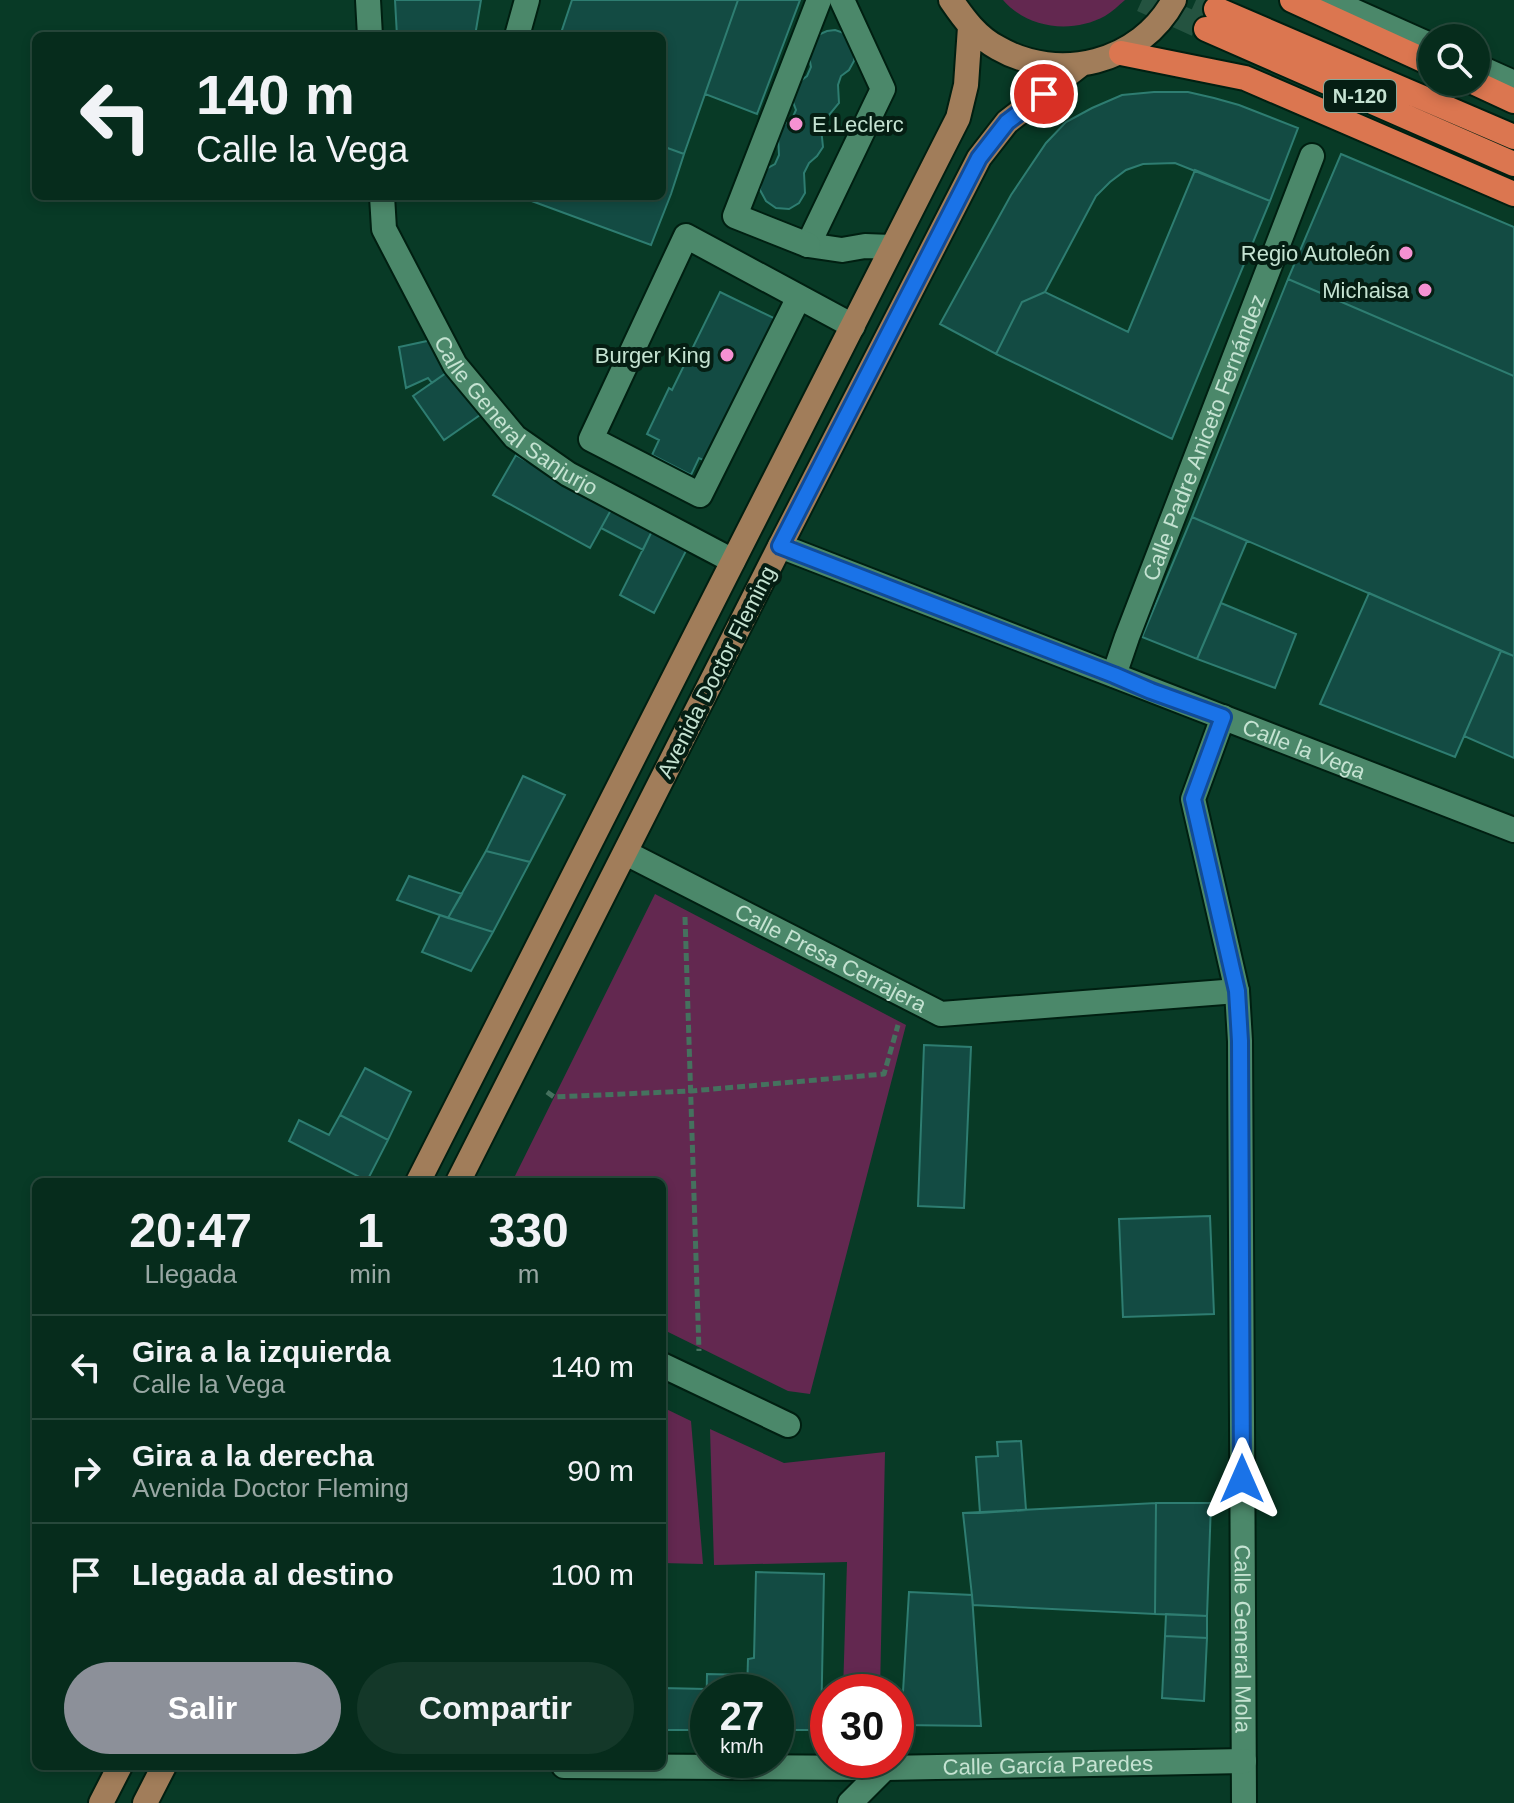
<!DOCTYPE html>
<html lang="es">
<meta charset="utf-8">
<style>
:root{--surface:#062c1c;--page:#143829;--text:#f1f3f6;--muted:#98a7a3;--line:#27483b;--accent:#8c9099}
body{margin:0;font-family:Arial,sans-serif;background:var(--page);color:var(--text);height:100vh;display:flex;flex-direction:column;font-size:30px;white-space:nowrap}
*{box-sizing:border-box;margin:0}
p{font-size:26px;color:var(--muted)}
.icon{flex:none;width:44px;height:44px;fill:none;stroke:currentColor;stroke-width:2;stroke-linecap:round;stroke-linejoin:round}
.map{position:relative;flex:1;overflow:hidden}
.details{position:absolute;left:32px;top:1178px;width:634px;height:592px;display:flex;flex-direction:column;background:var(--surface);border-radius:12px;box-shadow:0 4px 12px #0003,0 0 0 2px var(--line)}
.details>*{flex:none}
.hud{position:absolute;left:32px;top:32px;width:634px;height:168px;border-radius:12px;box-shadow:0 4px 12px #0003,0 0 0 2px var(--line);background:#062c1c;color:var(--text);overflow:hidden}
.buttons{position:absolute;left:1418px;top:24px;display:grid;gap:16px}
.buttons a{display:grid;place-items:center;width:72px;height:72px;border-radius:50%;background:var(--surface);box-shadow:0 4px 12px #0003,0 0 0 2px var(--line);font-size:40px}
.speed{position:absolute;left:690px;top:1674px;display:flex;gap:16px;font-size:40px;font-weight:700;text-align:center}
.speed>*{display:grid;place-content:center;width:104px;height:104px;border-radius:50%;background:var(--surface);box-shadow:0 4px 12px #0003,0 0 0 2px var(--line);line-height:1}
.speed small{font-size:20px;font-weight:400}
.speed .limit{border:12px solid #d22;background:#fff;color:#111}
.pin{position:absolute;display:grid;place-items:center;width:68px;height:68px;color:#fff;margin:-34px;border:4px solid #fff;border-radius:50%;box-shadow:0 2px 8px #0007}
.me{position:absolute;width:88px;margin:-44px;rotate:0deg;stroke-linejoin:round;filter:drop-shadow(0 0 6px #0008)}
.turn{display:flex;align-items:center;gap:28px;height:168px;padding:0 32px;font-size:36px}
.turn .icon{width:104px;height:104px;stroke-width:2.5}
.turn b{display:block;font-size:56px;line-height:68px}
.eta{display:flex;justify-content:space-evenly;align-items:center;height:136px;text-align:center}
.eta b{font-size:48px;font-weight:700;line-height:56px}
.action{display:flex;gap:16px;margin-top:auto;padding:16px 32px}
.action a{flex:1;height:92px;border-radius:48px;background:var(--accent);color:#fff;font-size:32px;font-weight:700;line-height:92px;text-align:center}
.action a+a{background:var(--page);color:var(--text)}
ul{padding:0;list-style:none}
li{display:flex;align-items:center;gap:24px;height:104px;padding:0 32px;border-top:2px solid var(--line)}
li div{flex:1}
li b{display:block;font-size:30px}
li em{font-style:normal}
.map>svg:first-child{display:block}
.green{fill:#632850}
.building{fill:#134b43;stroke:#2e7d71;stroke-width:2}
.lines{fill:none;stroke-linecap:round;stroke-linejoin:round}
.highway-tunnel{stroke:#245340;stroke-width:24;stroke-dasharray:24 12;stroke-linecap:butt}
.minor-casing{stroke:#001f11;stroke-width:28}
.major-casing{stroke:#001f11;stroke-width:28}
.highway-casing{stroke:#001f11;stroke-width:28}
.path{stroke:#45715e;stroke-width:5;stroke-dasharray:8 4;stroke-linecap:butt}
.minor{stroke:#4b886a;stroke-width:24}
.major{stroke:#a17d5a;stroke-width:24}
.highway{stroke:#db7650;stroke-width:24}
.route-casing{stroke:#114b97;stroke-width:20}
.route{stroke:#1a73e8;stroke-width:14}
.poi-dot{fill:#f591d2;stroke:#051e13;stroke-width:3}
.labels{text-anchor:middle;stroke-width:8;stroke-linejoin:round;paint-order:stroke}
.shield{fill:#051e13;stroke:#8ba899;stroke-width:2}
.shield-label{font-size:20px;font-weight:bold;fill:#c5e3d2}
.poi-label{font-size:22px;fill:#c5e3d2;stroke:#051e13;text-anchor:end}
.street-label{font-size:22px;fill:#c5e3d2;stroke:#051e13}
</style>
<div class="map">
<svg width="1514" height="1803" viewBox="0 0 1514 1803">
<rect width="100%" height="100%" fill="#083a26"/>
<path class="green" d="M1003,0h122c-6,5 -13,12 -20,16 -33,18 -77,13 -102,-16z
M655,894l251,131 -96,369 -22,-3 -126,-62v-147h-150z
M662,1407l29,14 12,143 -41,-1z
M710,1429l74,34 101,-11 -5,240h-37l4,-130 -133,3z"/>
<path class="building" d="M395,0h86l-6,36h-78z
M572,0h166l-54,154 -22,-8v-110h-102z
M738,0h62l-43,114 -52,-20z
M835,30l9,3 11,17 -1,11 -5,9 -8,6 -3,9 1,18 -15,18 -3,7 2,19 -6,9 -8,7 -5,10 1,20 -6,10 -10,6 -13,-1 -10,-7 -6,-11 1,-11 5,-10 9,-5 4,-9 -1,-20 6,-10 8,-6 4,-9 -3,-8 1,-11 5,-9 8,-6 4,-9 -2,-10 9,-22 9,-4z
M1154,92h34l26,6 25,7 59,23 -28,73 -95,-38 -32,1 -17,6 -16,12 -14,14 -51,96 -23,10 -26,52 -56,-30 71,-129 35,-52 20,-21 26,-14 30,-13z
M662,146l22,8 -13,40 -20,51 -133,-49h144z
M1341,154l173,73v149l-226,-97z
M1195,170l75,31 -98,238 -176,-85 26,-52 23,-10 83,40z
M1288,279l226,97v280l-322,-139z
M720,292l60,29 -70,142 -11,-5 -8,17 -39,-20 7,-15 -12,-6 22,-46 3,2z
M432,340l17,31 -17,12 -4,-5 -22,10 -7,-41z
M449,371l31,44 -36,25 -31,-44z
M516,455l96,53 -22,40 -97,-53z
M612,508l41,21 -10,21 -42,-22z
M1192,517l55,24 -50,118 -55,-22z
M653,529l35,18 -34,66 -34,-18z
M1369,593l132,58 -46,106 -135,-53z
M1221,603l75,31 -21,54 -78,-29z
M1501,651l13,5v102l-50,-22z
M523,776l42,19 -35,67 -44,-11z
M486,851l44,11 -37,70 -45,-14z
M409,876l53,18 -14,24 -51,-18z
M440,915l53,17 -22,39 -49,-19z
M924,1045l47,2 -7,161 -46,-2z
M365,1068l46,24 -23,48 -48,-25z
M340,1115l48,25 -21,41 -78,-40 10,-21 30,15z
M1210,1216l4,98 -91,3 -4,-98z
M1021,1441l5,69 -46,3 -4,-56 22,-1 -1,-14z
M1156,1503h55l-4,113 -52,-2z
M1156,1503l-1,111 -182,-9 -10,-92z
M756,1572l68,2 -3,156h-45v-38h-29l1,-33 6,-1z
M909,1592l63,3 9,131 -80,-1z
M1166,1614l41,2v22l-42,-2z
M1165,1636l42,2 -3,63 -42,-3z
M707,1674l40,1v17h-39v38h-2z
M662,1688l44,1v41h-44z"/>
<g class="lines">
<path class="highway-tunnel" d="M1142,0l64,29
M1196,0l20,9"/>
<g class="minor-casing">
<g id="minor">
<path d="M368,0l2,36"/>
<path d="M842,0l41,89 -75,156 34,5 23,-4 26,1"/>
<path d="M1329,0l103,46"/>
<path d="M517,36l10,-36"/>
<path d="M1476,66l38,17"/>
<path id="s1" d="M382,196l2,33 71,136 60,72 53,37 165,87"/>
<path d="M808,245l-73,-29 84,-216"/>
<path d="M799,297l-99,198 -109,-56 95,-203 167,90"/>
<path id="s2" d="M780,546l734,284"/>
<path id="s3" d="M1114,675l13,-38 185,-481"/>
<path id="s4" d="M1223,717l-30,82 44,192 3,50 4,762"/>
<path id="s5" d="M626,853l315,161 296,-23"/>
<path d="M662,1365l126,60"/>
<path id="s6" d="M564,1766l321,2 359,-7"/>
<path d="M850,1803l35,-35"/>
</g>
</g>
<g class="major-casing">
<path id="major" d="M951,0c13,19 26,37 47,48 61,35 142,15 176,-48
M418,1182l540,-1064 8,-33 4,-58
M458,1182l322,-636 199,-388 28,-36 73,-57
M101,1803l19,-37
M145,1803l19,-37"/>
</g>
<g class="highway-casing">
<path id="highway" d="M1292,0l140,64
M1216,9l298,128
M1206,29l308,135
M1121,53l124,25 269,116
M1473,82l41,19"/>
</g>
<path class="path" d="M685,917l14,434
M547,1092l7,5 137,-6 193,-17 14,-49"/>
<use href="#minor" class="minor"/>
<use href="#major" class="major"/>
<use href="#highway" class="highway"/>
</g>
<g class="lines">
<g class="route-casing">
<path id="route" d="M1044,94l-37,28 -28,36 -199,388 334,129 37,16 72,26 -30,82 44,192 3,50 2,438"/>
</g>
<use href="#route" class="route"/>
</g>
<g class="poi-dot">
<circle cx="796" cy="124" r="8"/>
<circle cx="1406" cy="253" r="8"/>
<circle cx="1425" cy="290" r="8"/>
<circle cx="727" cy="355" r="8"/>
</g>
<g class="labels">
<rect class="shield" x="1324" y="80" width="72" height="32" rx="6"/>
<g class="shield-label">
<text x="1360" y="103">N-120</text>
</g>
<g class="poi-label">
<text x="812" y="132" text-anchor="start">E.Leclerc</text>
<text x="1390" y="261">Regio Autoleón</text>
<text x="1409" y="298">Michaisa</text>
<text x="711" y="363">Burger King</text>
</g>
<g class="street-label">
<text dy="8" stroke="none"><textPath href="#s1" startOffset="266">Calle General Sanjurjo</textPath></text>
<text dy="8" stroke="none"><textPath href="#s3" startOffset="254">Calle Padre Aniceto Fernández</textPath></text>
<text transform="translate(716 672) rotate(-63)" y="8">Avenida Doctor Fleming</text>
<text dy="8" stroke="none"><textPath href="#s2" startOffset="562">Calle la Vega</textPath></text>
<text dy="8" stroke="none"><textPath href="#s5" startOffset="230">Calle Presa Cerrajera</textPath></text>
<text dy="8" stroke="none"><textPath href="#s4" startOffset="932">Calle General Mola</textPath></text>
<text dy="8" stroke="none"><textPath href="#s6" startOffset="484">Calle García Paredes</textPath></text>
</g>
</g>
</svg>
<div class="buttons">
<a><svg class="icon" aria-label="search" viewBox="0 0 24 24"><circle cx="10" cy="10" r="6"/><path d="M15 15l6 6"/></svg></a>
</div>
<div class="speed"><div>27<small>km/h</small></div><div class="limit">30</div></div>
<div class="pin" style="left:1044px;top:94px;background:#d93025"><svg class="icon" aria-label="arrive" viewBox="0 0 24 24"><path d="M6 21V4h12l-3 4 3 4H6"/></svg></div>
<svg class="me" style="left:1242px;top:1479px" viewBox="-20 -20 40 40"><path d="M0-17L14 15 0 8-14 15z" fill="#1a73e8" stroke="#fff" stroke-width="4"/></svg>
<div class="hud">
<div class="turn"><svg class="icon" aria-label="left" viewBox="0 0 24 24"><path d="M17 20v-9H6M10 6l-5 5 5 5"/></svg><div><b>140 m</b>Calle la Vega</div></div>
</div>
<section class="details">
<div class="eta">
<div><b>20:47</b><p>Llegada</p></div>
<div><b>1</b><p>min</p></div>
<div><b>330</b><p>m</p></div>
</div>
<ul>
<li><svg class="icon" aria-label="left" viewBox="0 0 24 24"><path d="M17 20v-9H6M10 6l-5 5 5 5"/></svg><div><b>Gira a la izquierda</b><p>Calle la Vega</p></div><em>140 m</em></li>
<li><svg class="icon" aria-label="right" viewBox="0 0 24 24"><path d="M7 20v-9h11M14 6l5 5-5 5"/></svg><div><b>Gira a la derecha</b><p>Avenida Doctor Fleming</p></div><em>90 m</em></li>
<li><svg class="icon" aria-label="arrive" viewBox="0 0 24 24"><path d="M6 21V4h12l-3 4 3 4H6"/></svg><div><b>Llegada al destino</b></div><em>100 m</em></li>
</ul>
<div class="action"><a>Salir</a><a>Compartir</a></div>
</section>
</div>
